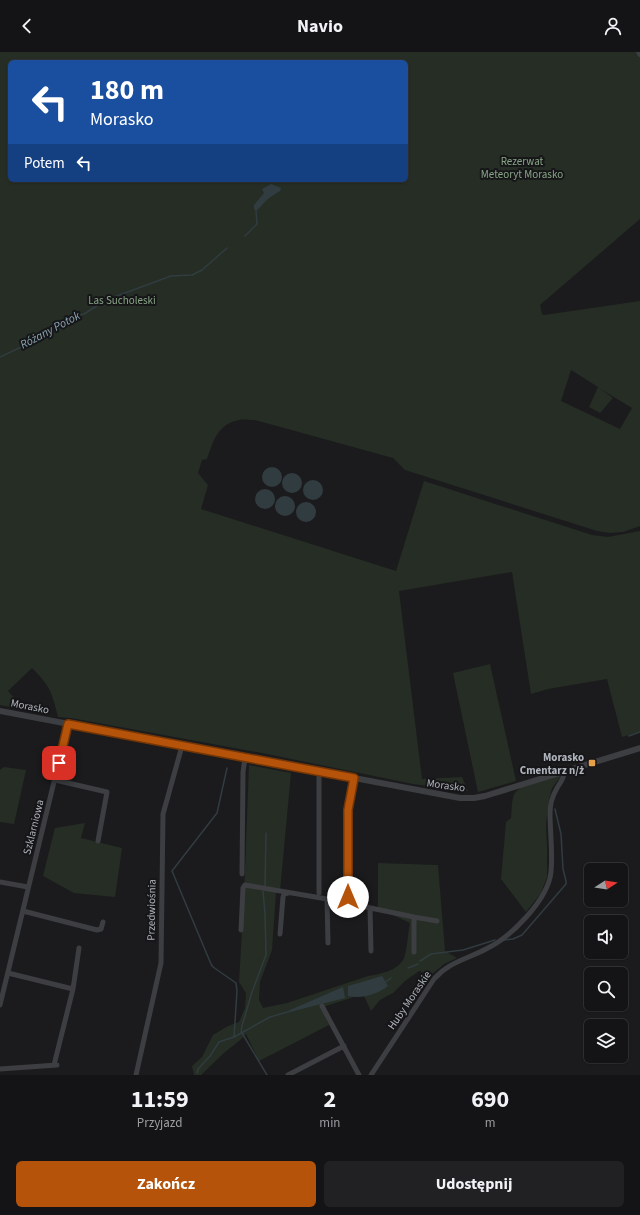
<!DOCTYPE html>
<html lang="pl">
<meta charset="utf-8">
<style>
:root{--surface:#141416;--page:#212123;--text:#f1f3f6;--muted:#9d9ea1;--line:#333335;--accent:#b45309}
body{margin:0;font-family:"Source Sans 3",sans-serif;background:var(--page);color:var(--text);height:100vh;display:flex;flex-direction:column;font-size:15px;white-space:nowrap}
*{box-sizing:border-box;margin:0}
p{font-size:13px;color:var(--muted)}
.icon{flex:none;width:22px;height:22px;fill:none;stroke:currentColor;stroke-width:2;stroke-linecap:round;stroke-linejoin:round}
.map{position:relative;height:1023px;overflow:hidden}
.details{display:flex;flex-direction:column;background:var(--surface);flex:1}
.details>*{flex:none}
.banner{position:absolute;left:8px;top:8px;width:400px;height:122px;border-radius:6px;box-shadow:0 1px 3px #0004,0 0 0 1px var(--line);background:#1a4fa0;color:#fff;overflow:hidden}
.needle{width:26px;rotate:78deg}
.fabs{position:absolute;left:584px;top:811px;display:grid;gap:8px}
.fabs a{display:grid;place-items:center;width:44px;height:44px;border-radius:6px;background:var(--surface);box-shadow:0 1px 3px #0004,0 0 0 1px var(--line);font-size:20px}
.pin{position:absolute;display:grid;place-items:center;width:34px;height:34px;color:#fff;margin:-17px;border-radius:8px;box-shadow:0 2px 6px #0006}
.me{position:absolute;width:44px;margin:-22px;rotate:0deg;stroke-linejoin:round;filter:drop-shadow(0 0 3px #0008)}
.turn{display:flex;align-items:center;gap:14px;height:84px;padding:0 16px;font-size:18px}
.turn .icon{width:52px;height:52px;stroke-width:2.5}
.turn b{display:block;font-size:28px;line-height:34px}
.then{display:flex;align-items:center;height:38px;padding:0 16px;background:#0003;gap:8px;font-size:15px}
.eta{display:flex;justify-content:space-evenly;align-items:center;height:68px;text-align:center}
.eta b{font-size:24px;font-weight:700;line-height:28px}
.action{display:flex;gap:8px;margin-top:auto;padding:8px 16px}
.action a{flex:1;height:46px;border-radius:6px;background:var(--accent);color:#fff;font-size:16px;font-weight:700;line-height:46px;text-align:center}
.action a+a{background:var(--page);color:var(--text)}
header{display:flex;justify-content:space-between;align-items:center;height:52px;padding:0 16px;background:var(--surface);font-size:18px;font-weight:700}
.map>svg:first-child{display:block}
.green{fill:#252d25;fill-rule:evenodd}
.water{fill:#313c41}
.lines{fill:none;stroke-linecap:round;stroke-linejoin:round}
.stream{stroke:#313c41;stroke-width:1.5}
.minor{stroke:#3c3e42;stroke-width:5}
.tertiary{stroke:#3c3e42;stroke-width:6}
.route-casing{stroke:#753606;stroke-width:10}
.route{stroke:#b45309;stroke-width:7}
.poi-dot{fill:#e6a04a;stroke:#161618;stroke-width:1.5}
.labels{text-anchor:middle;stroke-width:4;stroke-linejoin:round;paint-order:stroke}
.park-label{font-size:11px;fill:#89a587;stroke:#161618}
.street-label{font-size:11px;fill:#afb4bc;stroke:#161618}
.poi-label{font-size:11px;font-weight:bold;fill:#afb4bc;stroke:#161618;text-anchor:end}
.water-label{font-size:12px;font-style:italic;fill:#89a4b3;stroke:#161618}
</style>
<header><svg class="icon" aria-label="back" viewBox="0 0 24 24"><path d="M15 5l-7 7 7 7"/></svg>Navio<svg class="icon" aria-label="person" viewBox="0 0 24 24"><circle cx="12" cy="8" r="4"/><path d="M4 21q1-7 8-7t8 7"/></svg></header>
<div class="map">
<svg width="640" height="1023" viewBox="0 0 640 1023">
<rect width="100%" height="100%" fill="#1b1b1d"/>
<path class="green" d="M0,0h640v167l-100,86 2,9 2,1 96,-14v225l-17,6 -13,1 -13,-2 -192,-61 -12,-12 -138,-38c-5,0 -12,-1 -16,0 -21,4 -26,21 -32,39l-5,1 -4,13 10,12 -7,24 195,62 28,-90 168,54 16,2 32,-6v201l-18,5 -15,-58 -59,10 -17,5 -19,-122 -113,19 23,188 40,-2 6,14 -55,-7 -151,-31 -191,-35 -13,-1c-6,-25 -8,-31 -26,-49l-24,23 17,19 -25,-5zM10,10h396v118h-396zM571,318l27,17 -9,20 11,6 13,-15 -14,-10 33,20 -12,21 -59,-28z
M490,612l26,117 -38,11 -25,-119z
M249,713l42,8 -11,118 -4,2 -4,57 -12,32 -1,18 4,8 24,-5 81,-27c12,-2 30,-5 36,-18 3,-7 4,-26 6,-35l-32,-15v-45l60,2 7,86 12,7 -13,6 -13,11 -12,-4 -14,10 -12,12 -13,7 -9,11 -8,-17 -37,12h-6l9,19 -70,36 -13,-27 -7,7 -14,11 -24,23h-7l-2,-9 10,-9 11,-22 15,-9 11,-4 6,-14 1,-15 -7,-11 5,-86z
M4,715l22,3 -12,54 -14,-2v-52z
M560,723l1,1 -9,12 -3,12 -3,23 1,25v29l-6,16 -15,19 -25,-33 5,-57 5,-4c1,-7 0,-19 4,-25 6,-9 34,-15 45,-18z
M85,771l-4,15 41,10 -7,49 -41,-4 -31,-17 12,-48z"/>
<path class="water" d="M271,132l10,4 -1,3c-4,3 -9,5 -12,8 -5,4 -7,8 -12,12l-2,-2v-4l10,-12 -2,-4z
M262 425a10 10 0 1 1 20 0a10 10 0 1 1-20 0Z
M282 431a10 10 0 1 1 20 0a10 10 0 1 1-20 0Z
M303 438a10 10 0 1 1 20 0a10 10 0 1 1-20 0Z
M255 447a10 10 0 1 1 20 0a10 10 0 1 1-20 0Z
M275 454a10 10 0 1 1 20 0a10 10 0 1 1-20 0Z
M296 460a10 10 0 1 1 20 0a10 10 0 1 1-20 0Z
M382,924l6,10c-12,9 -26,13 -40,10v-10z
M343,935l2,11 -55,14v-2z"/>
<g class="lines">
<path class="stream" d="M245,184l12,-12 -1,-13
M44,282l25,-17 15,-3 22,-14 65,-24 21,-1 10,-5 25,-22
M0,305l36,-17
M629,684l11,-4
M227,716l-10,45 -45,58 39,93 2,3 23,16 1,8 -3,46
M265,834l1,-53
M504,888l9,-1 9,-4 44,-51v-3l-3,-12 -2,-35 -6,-25
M420,909l11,-7 32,-4 32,-10
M408,916l10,-4
M384,931l7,-5
M241,981l1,-7 10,-34 14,-37 -1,-41 -2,-23
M242,981l25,42
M197,1021l1,-4 12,-13 9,-14 15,-5 36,-20 21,-6"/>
<path class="minor" d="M55,728l52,12 -9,49
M242,822l1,-102 2,-14
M0,830l28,5
M319,841v-121
M348,845v-87l6,-32
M327,847l1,44
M370,856l1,43
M23,859l74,19 4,-1 2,-7
M414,865l23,4
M241,878l2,-42 2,-3 82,14 87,18v35
M280,882l3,-37 1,-3 4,-1
M8,921l65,16 6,-41
M0,953l68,-281
M322,954l37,69
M54,1013l19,-76
M0,1017l57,-4
M136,1023l25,-112 2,-149 19,-68
M288,1023l56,-29
M371,1023l63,-96c15,-17 33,-20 52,-30 25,-12 62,-49 65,-77 2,-20 -1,-39 -1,-59 0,-7 2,-16 6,-23 3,-7 9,-11 8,-19"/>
<path class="tertiary" d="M639,0l1,2
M0,659l460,87h14l11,-2 155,-48"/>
</g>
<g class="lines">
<g class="route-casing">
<path id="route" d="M59,711l9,-39 286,54 -6,32v87"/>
</g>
<use href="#route" class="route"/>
</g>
<rect class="poi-dot" x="588" y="707" width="8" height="8" rx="2"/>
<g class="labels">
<g class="park-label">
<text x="522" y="113">Rezerwat<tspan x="522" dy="13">Meteoryt Morasko</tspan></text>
<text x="122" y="252">Las Sucholeski</text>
</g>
<g class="street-label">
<text transform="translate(30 654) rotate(11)" y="4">Morasko</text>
<text transform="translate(446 733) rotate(8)" y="4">Morasko</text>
<text transform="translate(33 775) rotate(-76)" y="4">Szklarniowa</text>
<text transform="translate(151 858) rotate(-89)" y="4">Przedwiośnia</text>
<text transform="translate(409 948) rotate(-56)" y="4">Huby Moraskie</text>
</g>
<g class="poi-label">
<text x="584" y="709">Morasko<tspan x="584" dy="13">Cmentarz n/ż</tspan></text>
</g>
<g class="water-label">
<text transform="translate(50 278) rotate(-28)" y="4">Różany Potok</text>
</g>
</g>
</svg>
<div class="fabs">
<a><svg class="needle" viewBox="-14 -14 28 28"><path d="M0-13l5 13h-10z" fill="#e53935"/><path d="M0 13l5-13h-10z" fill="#9d9ea1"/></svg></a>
<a><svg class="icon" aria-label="sound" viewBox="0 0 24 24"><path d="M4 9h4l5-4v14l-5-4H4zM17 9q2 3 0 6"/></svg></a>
<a><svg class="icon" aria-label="search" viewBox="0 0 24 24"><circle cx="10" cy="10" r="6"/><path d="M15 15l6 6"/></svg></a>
<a><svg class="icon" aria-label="layers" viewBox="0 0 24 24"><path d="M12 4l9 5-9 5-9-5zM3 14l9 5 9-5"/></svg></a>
</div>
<div class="pin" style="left:59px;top:711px;background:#d93025"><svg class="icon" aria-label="arrive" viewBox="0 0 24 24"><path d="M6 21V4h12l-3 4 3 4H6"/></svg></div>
<svg class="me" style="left:348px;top:845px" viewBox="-20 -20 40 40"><circle r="19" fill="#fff"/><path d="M0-13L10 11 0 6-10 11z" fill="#b45309"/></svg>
<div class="banner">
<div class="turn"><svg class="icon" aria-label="left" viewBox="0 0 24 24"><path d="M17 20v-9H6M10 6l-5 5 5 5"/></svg><div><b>180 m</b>Morasko</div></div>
<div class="then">Potem<svg class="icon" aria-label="left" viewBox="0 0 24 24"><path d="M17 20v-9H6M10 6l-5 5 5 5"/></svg></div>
</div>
</div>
<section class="details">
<div class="eta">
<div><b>11:59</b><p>Przyjazd</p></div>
<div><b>2</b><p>min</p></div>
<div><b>690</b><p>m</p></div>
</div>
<div class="action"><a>Zakończ</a><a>Udostępnij</a></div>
</section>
